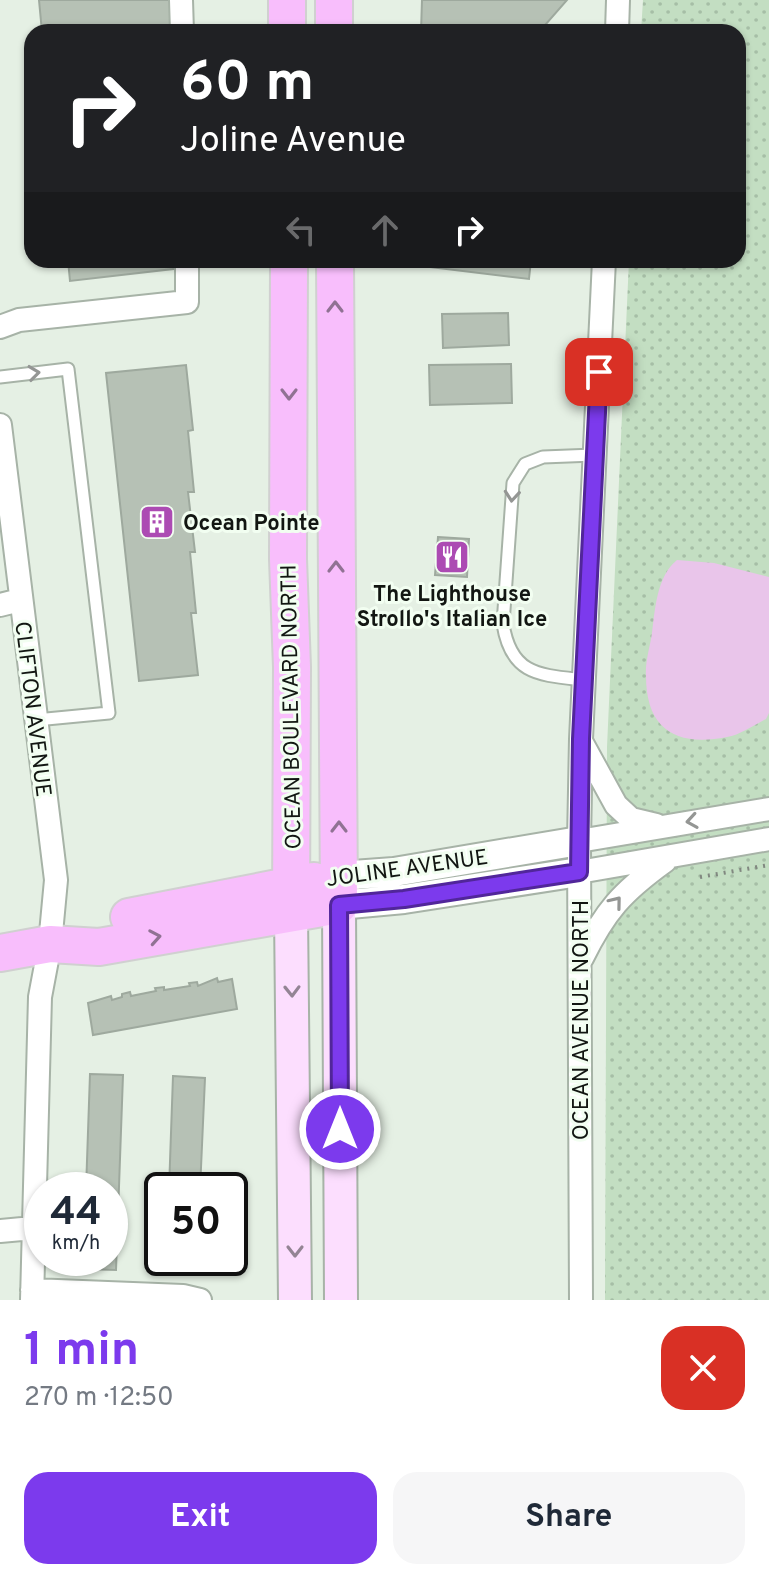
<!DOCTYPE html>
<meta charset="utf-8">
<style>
:root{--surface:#fff;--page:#f6f6f7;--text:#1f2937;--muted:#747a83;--accent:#7c3aed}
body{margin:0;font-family:Overpass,sans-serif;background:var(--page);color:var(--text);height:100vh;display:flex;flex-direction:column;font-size:30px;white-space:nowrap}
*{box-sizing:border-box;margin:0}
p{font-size:26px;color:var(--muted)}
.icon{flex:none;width:44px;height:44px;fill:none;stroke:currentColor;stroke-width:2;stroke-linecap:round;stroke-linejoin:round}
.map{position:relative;height:1300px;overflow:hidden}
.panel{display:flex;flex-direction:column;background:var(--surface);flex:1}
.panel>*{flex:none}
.banner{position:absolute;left:24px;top:24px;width:722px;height:244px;border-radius:24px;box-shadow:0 2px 6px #0004;background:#202124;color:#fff;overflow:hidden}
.speed{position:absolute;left:24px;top:1172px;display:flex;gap:16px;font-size:40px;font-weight:700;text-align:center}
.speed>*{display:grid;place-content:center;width:104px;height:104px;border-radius:50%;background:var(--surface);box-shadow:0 2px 6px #0004;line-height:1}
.speed small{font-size:20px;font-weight:400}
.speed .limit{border:4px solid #111;border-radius:12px;background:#fff;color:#111}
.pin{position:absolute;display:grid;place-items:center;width:68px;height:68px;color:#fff;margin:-34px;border-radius:16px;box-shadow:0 4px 12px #0006}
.me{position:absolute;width:88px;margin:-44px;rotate:0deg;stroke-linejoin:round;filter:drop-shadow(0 0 6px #0008)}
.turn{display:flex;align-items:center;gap:28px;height:168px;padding:0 24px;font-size:36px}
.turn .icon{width:104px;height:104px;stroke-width:2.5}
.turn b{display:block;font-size:56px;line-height:68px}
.lanes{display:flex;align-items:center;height:76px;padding:0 24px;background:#0003;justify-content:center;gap:40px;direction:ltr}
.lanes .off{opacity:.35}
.round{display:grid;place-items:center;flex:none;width:84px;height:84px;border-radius:24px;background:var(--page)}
.overview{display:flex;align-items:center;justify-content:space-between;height:136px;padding:0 24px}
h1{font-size:48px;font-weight:700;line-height:60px;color:var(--accent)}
.primary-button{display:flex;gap:16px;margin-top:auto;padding:16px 24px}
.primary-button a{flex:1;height:92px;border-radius:24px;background:var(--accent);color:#fff;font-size:32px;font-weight:700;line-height:92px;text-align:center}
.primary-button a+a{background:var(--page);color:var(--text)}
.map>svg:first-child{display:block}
.park{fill:url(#park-dots)}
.water{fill:#e9c5ea}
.building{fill:#b6c1b5;stroke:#9ea99e;stroke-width:2}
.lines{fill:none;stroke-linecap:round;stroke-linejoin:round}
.service-casing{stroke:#a7b3a7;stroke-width:15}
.minor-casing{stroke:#a7b3a7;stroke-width:26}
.tertiary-casing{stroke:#a7b3a7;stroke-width:32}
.secondary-casing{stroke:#a7b3a7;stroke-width:36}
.primary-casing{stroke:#d0d0d0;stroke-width:40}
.path{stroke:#818880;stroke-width:4;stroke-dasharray:2 6;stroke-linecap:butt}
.service{stroke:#fff;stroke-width:11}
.minor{stroke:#fff;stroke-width:22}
.tertiary{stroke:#fff;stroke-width:28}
.secondary{stroke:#fcdefe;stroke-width:32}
.primary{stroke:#f8befc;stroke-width:36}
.oneway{stroke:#907293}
.oneway2{stroke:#949694}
.oneway3{stroke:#938494}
.route-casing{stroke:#51269a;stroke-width:20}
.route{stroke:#7c3aed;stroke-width:14}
.labels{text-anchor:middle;stroke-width:6;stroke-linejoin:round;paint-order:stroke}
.poi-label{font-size:22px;font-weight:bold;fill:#121612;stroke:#f2fef1;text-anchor:start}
.street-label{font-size:22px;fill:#121612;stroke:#f2fef1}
</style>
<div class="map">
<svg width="769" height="1300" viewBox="0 0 769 1300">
<defs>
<pattern id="park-dots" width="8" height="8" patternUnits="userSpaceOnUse" patternTransform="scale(2)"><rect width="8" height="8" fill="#c3dec2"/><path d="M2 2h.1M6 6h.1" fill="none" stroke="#a6bea6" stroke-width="1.8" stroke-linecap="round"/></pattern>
</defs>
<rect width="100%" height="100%" fill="#e5f0e4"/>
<path class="park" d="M643,0h126v1300h-164l2,-553 22,-487h109v-228h-97z"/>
<path class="water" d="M677,560l37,3 55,14v136l-3,6c-12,6 -26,16 -39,18 -50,10 -81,-7 -81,-61 -1,-14 4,-29 6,-43 3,-24 5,-57 25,-73z"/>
<path class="building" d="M39,0h132v32h-129z
M422,0h145l-28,32h-118z
M68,260h105v9l-103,12z
M430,260h101l-2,19 -100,-12z
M508,313l1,32 -66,3 -1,-34z
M511,364l1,39 -82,2 -1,-40z
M186,365l7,65 -5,1 6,61h-6l7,60h-5l6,61h-5l7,62 -59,6 -33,-308z
M438,537l31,2 -2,38 -32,-2z
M217,978l1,4 14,-3 5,30 -144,26 -5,-32 23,-7 1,4 10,-3v-3l8,-2 1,4 25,-5 -1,-3 9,-1v3l26,-4 -1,-3 8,-1 1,4z
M90,1074l33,1 -7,195 -33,-1v-11h27v-68h-24z
M173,1076l32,2 -5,112h-31z
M166,1258h32l-1,14h-32z"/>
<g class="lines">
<g class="service-casing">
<path id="service" d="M0,377l68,-8 41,344 -73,7
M584,680c-45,-5 -73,-5 -81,-56l10,-141 12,-19 18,-7 51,-2"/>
</g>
<g class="minor-casing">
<path id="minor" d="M181,0l1,32
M617,32l1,-32
M0,327l19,-7 168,-18v-42
M0,425l56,455 -6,64 -10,53 -8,303
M0,605l20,-5
M582,743l34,62 15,14 25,6
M579,841l190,-32
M579,872l190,-33
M582,958c23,-47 40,-66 83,-97
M0,1231l33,-3
M32,1290l151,6 17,4
M581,1300l-2,-459 2,-102 23,-479"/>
</g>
<g class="tertiary-casing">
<path id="tertiary" d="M339,876l55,-4 185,-31
M339,905l65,-6 175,-27"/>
</g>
<g class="secondary-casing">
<path id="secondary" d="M339,905l2,395
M291,913l4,387"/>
</g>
<g class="primary-casing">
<path id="primary" d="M287,0v32
M334,0v32
M289,260l-1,299 4,108 -1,246
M129,917l185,-36
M0,953l50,-9 49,3 240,-42 -4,-645"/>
</g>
<path class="path" d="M700,877l69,-12"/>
<use href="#service" class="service"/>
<use href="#minor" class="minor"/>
<use href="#tertiary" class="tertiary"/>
<use href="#secondary" class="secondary"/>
<use href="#primary" class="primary"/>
</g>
<defs><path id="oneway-chevron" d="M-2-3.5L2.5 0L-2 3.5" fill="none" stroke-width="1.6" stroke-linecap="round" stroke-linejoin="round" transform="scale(2)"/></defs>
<g class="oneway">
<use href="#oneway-chevron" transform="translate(335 307) rotate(-90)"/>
<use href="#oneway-chevron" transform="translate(289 394) rotate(90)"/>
<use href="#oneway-chevron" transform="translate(336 567) rotate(-90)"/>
<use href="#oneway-chevron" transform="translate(339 827) rotate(-90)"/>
<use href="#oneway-chevron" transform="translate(155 937) rotate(-10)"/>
</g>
<g class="oneway2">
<use href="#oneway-chevron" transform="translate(34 373) rotate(-7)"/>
<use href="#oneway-chevron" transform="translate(512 496) rotate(95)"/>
<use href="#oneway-chevron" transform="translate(692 821) rotate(171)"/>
<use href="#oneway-chevron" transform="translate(616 902) rotate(-51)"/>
</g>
<g class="oneway3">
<use href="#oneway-chevron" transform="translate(292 991) rotate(89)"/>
<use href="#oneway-chevron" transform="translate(295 1251) rotate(90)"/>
</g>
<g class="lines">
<g class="route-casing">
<path id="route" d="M340,1129l-1,-224 65,-6 175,-27 2,-133 18,-367"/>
</g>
<use href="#route" class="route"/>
</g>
<defs>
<g id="building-square" transform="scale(1.8)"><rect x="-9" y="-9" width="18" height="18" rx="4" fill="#ac4bb3" stroke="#f2fef1"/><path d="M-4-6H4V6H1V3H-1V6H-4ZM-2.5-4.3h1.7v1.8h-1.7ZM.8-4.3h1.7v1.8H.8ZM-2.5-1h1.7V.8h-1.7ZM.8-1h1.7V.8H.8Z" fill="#fff"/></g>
<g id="restaurant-square" transform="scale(1.8)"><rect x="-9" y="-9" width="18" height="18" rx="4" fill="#ac4bb3" stroke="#f2fef1"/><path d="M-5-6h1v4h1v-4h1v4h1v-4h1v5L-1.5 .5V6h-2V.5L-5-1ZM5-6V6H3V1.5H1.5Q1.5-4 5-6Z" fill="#fff"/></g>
</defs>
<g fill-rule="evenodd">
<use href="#building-square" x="157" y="522"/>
<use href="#restaurant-square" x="452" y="557"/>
</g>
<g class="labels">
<g class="poi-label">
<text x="183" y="530">Ocean Pointe</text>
<text x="452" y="601" text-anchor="middle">The Lighthouse<tspan x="452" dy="25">Strollo's Italian Ice</tspan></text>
</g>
<g class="street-label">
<text transform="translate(290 707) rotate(-91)" y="8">OCEAN BOULEVARD NORTH</text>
<text transform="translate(34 709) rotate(83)" y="8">CLIFTON AVENUE</text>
<text transform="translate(407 867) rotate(-8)" y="8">JOLINE AVENUE</text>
<text transform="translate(580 1020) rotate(-90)" y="8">OCEAN AVENUE NORTH</text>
</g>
</g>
</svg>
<div class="speed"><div>44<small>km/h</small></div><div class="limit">50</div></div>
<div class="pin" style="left:599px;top:372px;background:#d93025"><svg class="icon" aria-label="arrive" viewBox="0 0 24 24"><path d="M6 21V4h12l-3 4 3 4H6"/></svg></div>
<svg class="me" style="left:340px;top:1129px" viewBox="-20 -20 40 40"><circle r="17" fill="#7c3aed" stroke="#fff" stroke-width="3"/><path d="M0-11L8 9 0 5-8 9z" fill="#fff"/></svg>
<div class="banner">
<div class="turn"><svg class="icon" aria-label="right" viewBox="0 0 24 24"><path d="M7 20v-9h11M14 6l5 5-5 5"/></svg><div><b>60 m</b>Joline Avenue</div></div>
<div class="lanes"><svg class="icon off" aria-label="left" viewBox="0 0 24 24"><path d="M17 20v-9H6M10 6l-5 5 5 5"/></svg><svg class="icon off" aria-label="ahead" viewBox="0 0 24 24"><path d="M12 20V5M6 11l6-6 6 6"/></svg><svg class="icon" aria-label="right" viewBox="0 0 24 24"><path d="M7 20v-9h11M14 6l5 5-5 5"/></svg></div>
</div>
</div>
<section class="panel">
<div class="overview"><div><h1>1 min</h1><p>270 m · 12:50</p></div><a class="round" style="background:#d93025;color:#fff"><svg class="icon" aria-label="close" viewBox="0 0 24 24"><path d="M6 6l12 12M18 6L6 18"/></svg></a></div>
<div class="primary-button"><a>Exit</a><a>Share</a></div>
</section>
